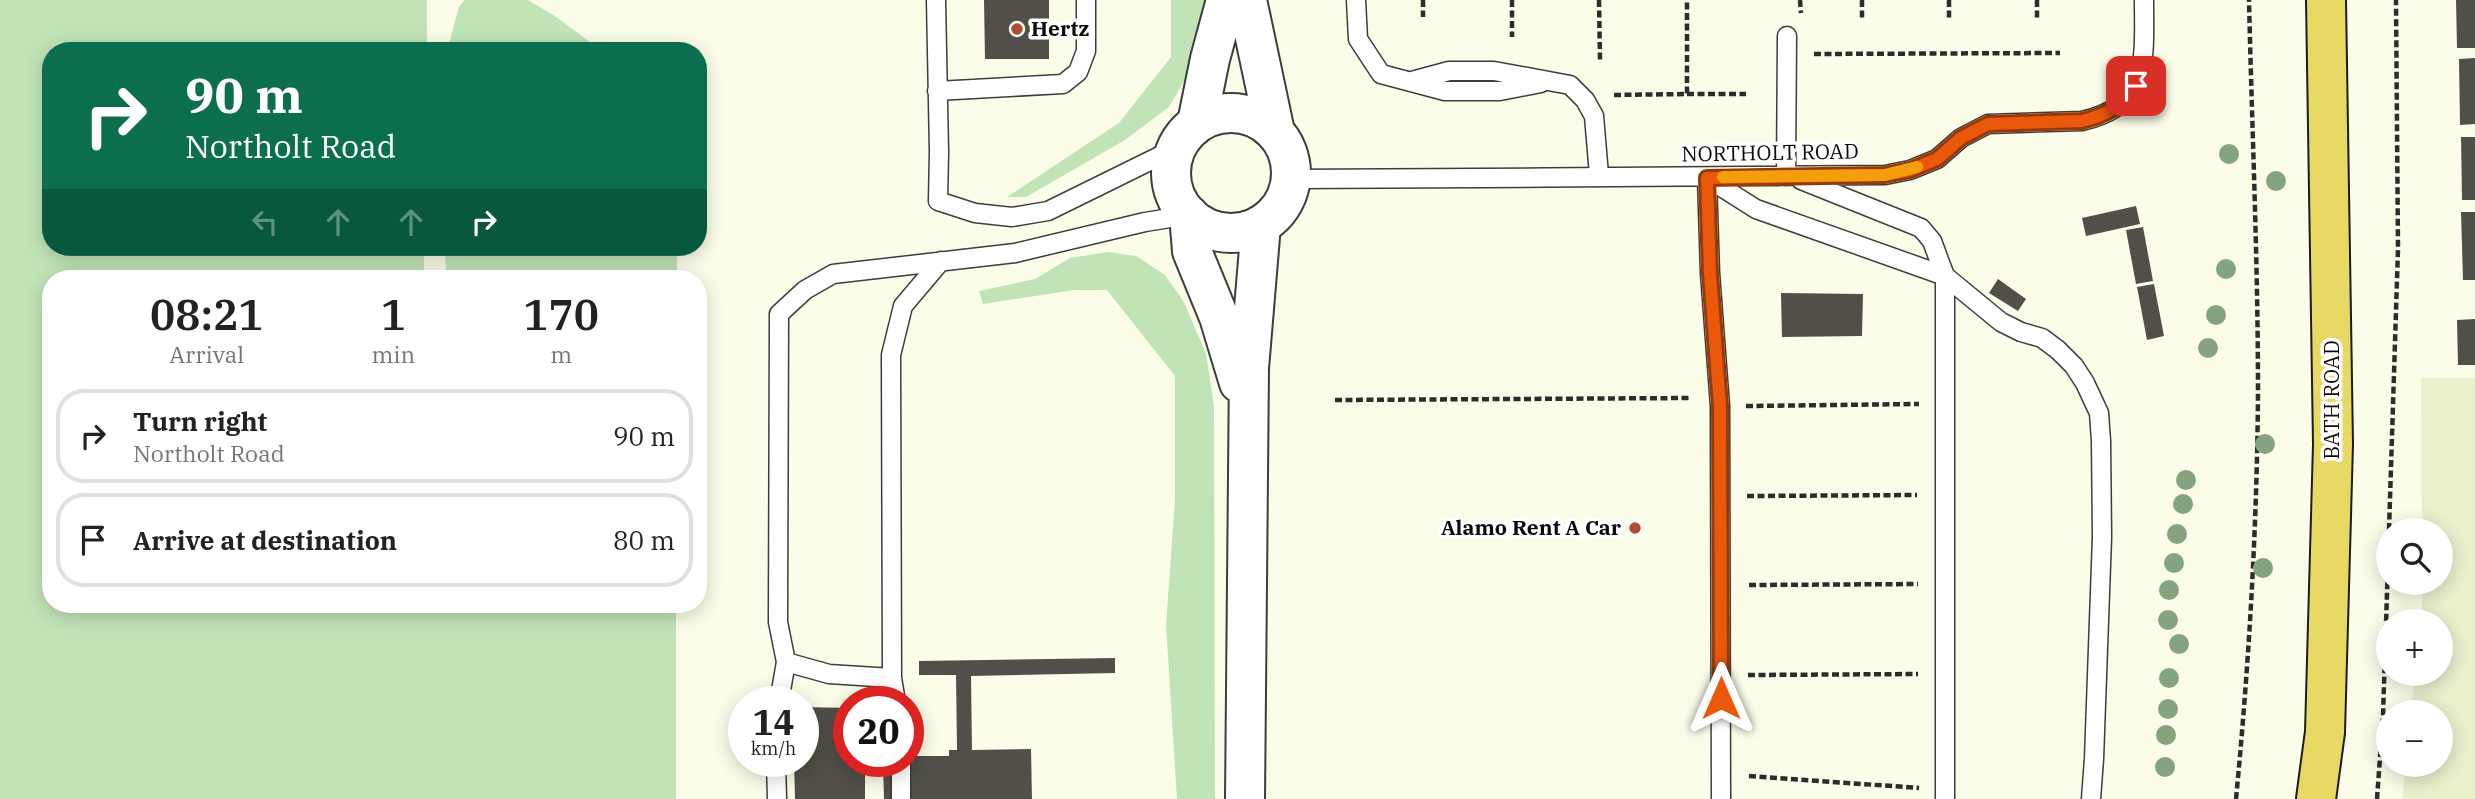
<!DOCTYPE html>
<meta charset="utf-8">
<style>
:root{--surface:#fff;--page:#f2f2f2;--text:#222;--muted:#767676;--line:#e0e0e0}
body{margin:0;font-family:"IBM Plex Serif",serif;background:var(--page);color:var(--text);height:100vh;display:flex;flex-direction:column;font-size:26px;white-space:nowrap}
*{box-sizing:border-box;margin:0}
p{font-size:23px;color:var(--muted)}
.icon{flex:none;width:38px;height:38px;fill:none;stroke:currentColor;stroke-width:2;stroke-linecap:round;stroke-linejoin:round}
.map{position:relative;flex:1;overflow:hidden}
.panel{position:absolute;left:42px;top:270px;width:665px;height:343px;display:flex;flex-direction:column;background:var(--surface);border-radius:28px;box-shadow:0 4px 18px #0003}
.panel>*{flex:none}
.top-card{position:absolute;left:42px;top:42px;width:665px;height:214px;border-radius:28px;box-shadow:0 4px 18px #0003;background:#0b6e4f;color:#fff;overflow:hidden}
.tools{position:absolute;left:2376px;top:518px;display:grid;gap:14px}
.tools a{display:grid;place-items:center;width:77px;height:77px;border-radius:50%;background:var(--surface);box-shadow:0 4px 18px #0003;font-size:35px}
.speed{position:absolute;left:728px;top:686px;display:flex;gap:14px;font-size:35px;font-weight:700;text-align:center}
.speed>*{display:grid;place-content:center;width:91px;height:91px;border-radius:50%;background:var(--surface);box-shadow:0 4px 18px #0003;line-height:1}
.speed small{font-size:18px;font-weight:400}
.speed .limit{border:10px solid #d22;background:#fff;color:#111}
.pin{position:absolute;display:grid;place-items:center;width:60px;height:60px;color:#fff;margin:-30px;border-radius:14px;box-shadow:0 4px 10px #0006}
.me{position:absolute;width:77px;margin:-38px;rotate:0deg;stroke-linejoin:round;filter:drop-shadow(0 0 5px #0008)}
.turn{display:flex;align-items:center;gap:24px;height:147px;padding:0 28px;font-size:32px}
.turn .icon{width:91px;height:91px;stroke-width:2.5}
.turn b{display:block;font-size:49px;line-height:60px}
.lanes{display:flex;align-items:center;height:66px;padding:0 28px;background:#0003;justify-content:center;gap:35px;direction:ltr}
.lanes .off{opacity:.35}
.eta{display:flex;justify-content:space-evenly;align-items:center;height:119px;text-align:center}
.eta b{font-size:42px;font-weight:600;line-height:49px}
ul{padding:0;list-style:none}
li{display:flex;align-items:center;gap:21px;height:94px;margin:0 14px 10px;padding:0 14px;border:4px solid var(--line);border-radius:28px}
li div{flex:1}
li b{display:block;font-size:26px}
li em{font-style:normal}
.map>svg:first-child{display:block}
.farmland{fill:#e9f0cc}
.green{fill:#c1e4b7}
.building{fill:#524f48}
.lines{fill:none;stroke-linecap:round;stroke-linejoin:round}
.service-casing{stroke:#3d3d3d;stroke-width:21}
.tertiary-casing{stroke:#3d3d3d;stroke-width:42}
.trunk-casing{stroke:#1b1b1b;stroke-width:42}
.path{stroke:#2c2c2c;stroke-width:4.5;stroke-dasharray:7 3.5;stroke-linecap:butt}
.service{stroke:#fff;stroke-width:18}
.tertiary{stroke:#fff;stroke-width:38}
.trunk{stroke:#e8d964;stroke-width:38}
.tree{fill:#83a47e}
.route-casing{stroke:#983908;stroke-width:18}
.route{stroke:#ea580c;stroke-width:12}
.slow{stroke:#f59e0b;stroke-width:12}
.poi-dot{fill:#ae4e2f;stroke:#fff;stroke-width:2.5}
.labels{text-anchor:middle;stroke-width:7;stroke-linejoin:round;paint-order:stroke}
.poi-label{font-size:21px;font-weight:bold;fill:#0a0a0a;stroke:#fff;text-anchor:start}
.street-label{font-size:21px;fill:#0a0a0a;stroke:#fff}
</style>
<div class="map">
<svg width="2475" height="799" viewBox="0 0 2475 799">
<rect width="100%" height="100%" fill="#fbfde9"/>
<path class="farmland" d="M2421,378h54v421h-73l4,-34h35v-53h-30l4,-38h26v-53h-20l2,-38h18v-53h-19z"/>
<path class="green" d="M0,0h427v51h-376v196h373v31h-373v326h625v195h-676z
M464,0h64l27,16 47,35h-155l12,-44z
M1171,0h35l-12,64 -25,43 -44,33 -99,57h-19l112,-74 52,-66z
M445,247h232v31h-231z
M1108,252l28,4 29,19 19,27 22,52 8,52 1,393h-38l-11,-174 9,-126v-123l-68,-86h-33l-91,14 -4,-13 56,-12 35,-21z"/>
<path class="building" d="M984,0h65v59h-64z
M2456,0h19v48h-18z
M2475,58v66l-15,1 -1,-66z
M2461,137h14v63h-13z
M2136,206l4,18 -54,12 -4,-18z
M2461,212h14v68h-12z
M2143,227l10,54 -17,3 -10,-54z
M1998,279l28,20 -8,12 -29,-18z
M2154,284l10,52 -17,4 -10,-53z
M1781,293l82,1 -1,42 -80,1z
M2475,319v46h-17l-1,-45z
M1115,658v15l-144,3 1,74 59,-1 1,50h-148l-1,-38h25v-5h41v-6h8l-1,-75h-37v-14z
M803,707l46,1v53h16v38h-70l-1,-38h9z"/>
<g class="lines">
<g class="service-casing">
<path id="service" d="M936,0l3,152 -1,49 37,12 37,4 36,-6 128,-63
M1356,0l2,39 23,35 64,17h55l41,-8
M1412,81l37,-10h45l76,14 15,15 9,16 5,59
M937,91l126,-7 15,-12 8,-21v-51
M1786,176l1,-140
M1707,178l49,31 189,67 56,46 20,10 21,6 16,12 16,16 11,17 14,30 2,28 1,96 -8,222 -3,40
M1707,178l3,95 10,133 1,393
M1291,179c198,-2 396,-1 594,-4l25,-5 27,-11 24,-21 27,-14 94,-3c69,-15 62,-64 62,-121
M1801,180l120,48 11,13 13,35v523
M892,678l-63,-4 -43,-12 -8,-40 1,-308 26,-24 28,-16 182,-21 130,-31 44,-7
M779,702l7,-40
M896,702l-4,-24 -1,-323 12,-49 38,-45
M776,761l1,38
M901,799v-38"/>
</g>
<g class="tertiary-casing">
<path id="tertiary" d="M1247,0l28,132
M1171 173a60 60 0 1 1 120 0a60 60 0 1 1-120 0Z
M1197,123l13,-64 16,-59
M1189,215l3,36 27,66 20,66
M1245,799l4,-431 12,-143"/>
</g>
<g class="trunk-casing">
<path id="trunk" d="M2316,799l9,-67 8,-288 -7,-444"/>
</g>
<path class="path" d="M1423,0v17
M1512,0v37
M1599,0l1,60
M1800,0l1,13
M1862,0v19
M1949,0v18
M2037,0v18
M1814,54l246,-1
M1687,94h59
M1614,95l73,-1v-94
M1335,400l356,-2
M1746,406l173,-2
M1747,496l170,-1
M2389,530l9,-281 -2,-249
M1749,585l169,-1
M1748,675l170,-1
M1749,776l170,12
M2236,799c13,-136 21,-271 22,-407 0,-131 -6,-261 -9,-392
M2377,799l6,-83 6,-184"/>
<use href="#service" class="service"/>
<use href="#tertiary" class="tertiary"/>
<use href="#trunk" class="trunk"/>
</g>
<g class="tree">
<circle cx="2229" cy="154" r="10"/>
<circle cx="2276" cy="181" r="10"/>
<circle cx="2226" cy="269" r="10"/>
<circle cx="2216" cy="315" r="10"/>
<circle cx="2208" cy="348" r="10"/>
<circle cx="2265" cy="444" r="10"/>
<circle cx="2186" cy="480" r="10"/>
<circle cx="2183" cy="504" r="10"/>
<circle cx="2177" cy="534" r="10"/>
<circle cx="2174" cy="563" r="10"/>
<circle cx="2263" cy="568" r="10"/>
<circle cx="2169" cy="590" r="10"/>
<circle cx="2168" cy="620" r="10"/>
<circle cx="2179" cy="644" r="10"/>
<circle cx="2169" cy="678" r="10"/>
<circle cx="2168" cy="709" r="10"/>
<circle cx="2166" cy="735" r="10"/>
<circle cx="2165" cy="767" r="10"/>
</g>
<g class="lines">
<g class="route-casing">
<path id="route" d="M1721,698l-1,-292 -10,-133 -3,-95 178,-3 25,-5 27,-11 24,-21 27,-14 94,-3c25,-6 40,-15 54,-35"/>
</g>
<use href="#route" class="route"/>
<path class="slow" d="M1723,177l162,-2 32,-8"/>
</g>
<g class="poi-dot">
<circle cx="1017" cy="29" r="7"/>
<circle cx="1635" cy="528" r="7"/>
</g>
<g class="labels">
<g class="poi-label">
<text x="1031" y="36">Hertz</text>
<text x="1621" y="535" text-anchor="end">Alamo Rent A Car</text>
</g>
<g class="street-label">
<text transform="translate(1770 153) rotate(-1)" y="7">NORTHOLT ROAD</text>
<text transform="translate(2332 400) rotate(-90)" y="7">BATH ROAD</text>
</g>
</g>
</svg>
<div class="tools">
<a><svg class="icon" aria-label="search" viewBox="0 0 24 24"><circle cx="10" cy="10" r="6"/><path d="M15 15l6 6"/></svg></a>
<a>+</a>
<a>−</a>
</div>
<div class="speed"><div>14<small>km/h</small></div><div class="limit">20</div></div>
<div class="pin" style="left:2136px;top:86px;background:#d93025"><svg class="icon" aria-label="arrive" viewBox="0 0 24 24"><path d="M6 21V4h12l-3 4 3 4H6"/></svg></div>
<svg class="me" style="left:1721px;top:698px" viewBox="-20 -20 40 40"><path d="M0-17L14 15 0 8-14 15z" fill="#ea580c" stroke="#fff" stroke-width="4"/></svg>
<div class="top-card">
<div class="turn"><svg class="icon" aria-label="right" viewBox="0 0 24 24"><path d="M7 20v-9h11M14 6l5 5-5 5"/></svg><div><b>90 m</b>Northolt Road</div></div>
<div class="lanes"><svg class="icon off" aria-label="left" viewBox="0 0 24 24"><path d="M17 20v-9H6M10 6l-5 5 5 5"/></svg><svg class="icon off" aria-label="ahead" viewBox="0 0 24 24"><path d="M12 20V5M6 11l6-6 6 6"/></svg><svg class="icon off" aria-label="ahead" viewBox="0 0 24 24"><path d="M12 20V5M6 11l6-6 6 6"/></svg><svg class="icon" aria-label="right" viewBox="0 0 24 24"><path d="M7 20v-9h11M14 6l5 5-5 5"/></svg></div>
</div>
<section class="panel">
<div class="eta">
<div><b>08:21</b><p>Arrival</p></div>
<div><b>1</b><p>min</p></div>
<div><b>170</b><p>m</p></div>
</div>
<ul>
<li><svg class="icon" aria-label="right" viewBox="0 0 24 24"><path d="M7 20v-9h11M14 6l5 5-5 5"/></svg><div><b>Turn right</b><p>Northolt Road</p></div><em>90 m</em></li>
<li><svg class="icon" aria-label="arrive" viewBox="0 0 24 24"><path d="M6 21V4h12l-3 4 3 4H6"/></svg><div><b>Arrive at destination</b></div><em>80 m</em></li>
</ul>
</section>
</div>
